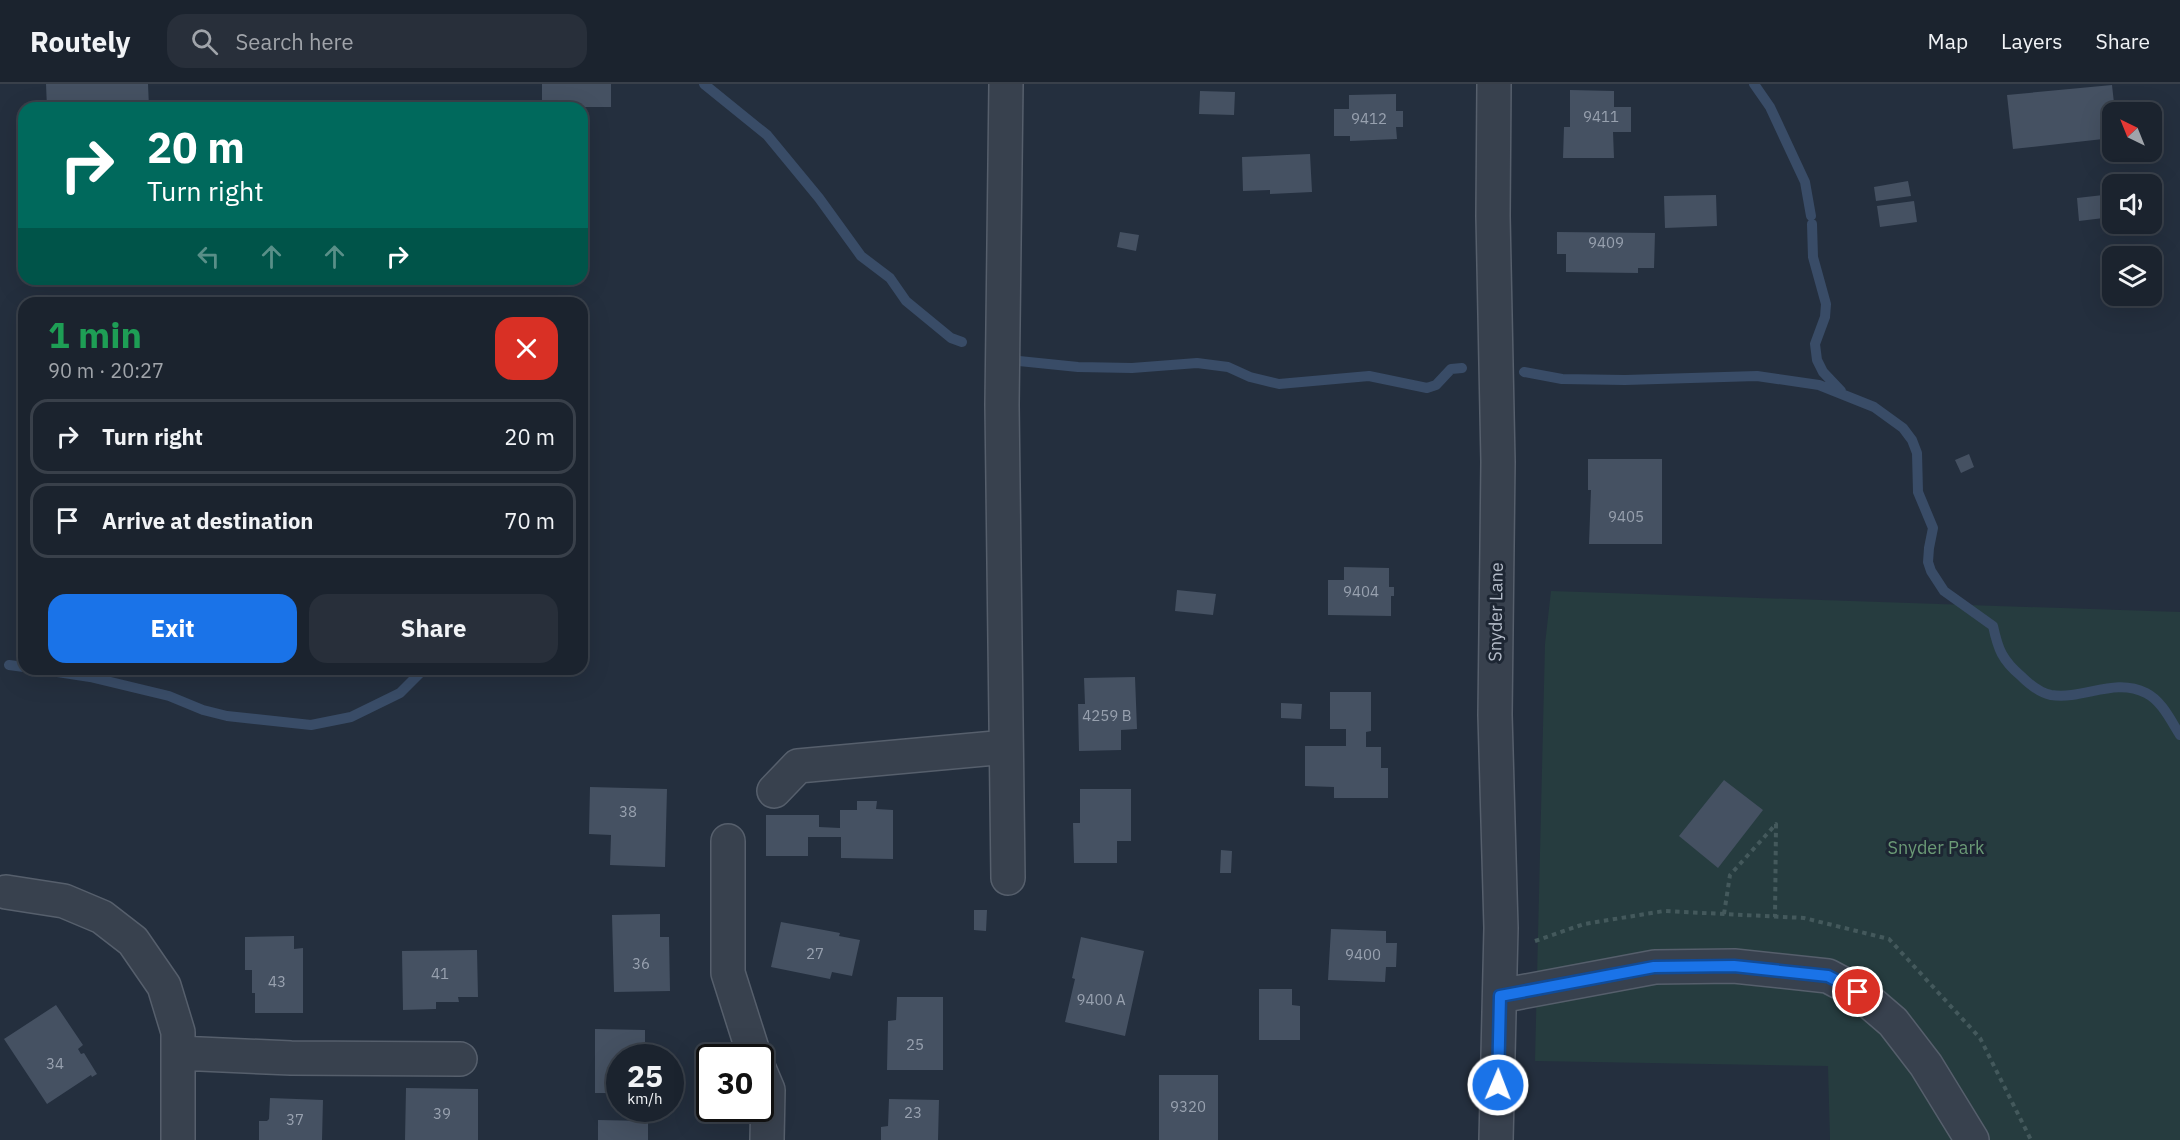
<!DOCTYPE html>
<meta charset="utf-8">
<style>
:root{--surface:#1b232e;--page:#282f3a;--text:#f1f3f6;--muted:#a0a4aa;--line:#39404a;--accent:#1a73e8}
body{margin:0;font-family:"IBM Plex Sans",sans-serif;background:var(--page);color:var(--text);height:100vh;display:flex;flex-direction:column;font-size:22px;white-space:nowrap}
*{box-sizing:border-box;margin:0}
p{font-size:20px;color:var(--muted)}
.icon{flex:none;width:33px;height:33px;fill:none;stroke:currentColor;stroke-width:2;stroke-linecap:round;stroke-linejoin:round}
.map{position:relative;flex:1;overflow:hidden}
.panel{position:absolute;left:18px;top:213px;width:570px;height:378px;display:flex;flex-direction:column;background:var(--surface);border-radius:18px;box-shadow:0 6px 24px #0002,0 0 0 2px var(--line)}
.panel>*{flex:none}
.guide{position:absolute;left:18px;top:18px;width:570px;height:183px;border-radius:18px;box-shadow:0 6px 24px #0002,0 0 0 2px var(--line);background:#00695c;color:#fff;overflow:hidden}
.needle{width:39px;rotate:317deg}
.buttons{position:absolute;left:2102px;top:18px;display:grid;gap:12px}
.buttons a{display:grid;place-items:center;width:60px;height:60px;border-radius:12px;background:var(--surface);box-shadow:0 6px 24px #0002,0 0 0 2px var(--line);font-size:30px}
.speed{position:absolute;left:606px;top:960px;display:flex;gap:12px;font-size:30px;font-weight:700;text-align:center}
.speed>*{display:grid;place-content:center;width:78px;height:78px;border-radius:50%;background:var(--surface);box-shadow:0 6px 24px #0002,0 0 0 2px var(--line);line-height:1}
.speed small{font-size:15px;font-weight:400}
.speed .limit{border:3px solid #111;border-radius:9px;background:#fff;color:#111}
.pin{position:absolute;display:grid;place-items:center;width:51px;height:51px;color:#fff;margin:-26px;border:3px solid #fff;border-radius:50%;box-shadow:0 2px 6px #0007}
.me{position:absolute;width:66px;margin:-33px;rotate:1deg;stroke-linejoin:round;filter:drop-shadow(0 0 4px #0008)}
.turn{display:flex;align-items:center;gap:21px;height:126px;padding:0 30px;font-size:27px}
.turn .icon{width:78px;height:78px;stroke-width:2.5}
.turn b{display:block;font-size:42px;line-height:51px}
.lanes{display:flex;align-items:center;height:57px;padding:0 30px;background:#0003;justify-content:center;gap:30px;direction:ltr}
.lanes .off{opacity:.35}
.round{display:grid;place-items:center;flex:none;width:63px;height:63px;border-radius:18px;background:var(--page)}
.head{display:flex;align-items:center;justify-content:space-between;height:102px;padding:0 30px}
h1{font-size:36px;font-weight:700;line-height:45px;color:#1e9e55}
.button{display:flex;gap:12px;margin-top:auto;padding:12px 30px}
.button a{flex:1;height:69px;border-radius:18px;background:var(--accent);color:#fff;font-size:24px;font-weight:700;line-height:69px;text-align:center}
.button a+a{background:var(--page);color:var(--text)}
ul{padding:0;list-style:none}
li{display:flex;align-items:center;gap:18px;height:75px;margin:0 12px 9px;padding:0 18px;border:3px solid var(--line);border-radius:18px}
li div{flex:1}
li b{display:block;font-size:22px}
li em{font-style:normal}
header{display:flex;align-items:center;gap:36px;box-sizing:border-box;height:84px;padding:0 30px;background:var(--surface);border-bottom:2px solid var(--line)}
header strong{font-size:28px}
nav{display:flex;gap:33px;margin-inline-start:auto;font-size:21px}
.search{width:420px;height:54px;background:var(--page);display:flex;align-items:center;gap:15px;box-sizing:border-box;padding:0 21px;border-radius:18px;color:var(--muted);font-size:22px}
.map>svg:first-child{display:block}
.green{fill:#263c3f}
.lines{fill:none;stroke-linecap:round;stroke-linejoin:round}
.stream{stroke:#394c67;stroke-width:10}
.building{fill:#455162}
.minor-casing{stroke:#565f6c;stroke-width:36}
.path{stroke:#44595c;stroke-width:4;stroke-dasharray:4.5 4.5;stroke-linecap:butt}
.minor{stroke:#38414e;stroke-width:33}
.route-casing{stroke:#114b97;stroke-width:15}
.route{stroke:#1a73e8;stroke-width:10}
.labels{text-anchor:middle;stroke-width:6;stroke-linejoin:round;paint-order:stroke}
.number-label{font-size:15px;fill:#98a1af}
.street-label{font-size:18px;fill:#b4bcc9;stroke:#1d2633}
.park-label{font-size:18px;fill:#6b9a76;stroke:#1d2633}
</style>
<header>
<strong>Routely</strong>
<div class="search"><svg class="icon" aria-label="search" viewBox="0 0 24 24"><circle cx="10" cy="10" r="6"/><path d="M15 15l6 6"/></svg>Search here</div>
<nav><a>Map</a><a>Layers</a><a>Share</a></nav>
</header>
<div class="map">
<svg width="2180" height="1056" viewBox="0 0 2180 1056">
<rect width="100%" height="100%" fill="#242f3e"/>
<path class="green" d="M1551,507l629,21v528h-350l-2,-74 -293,-5 10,-417z"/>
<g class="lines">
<path class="stream" d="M704,0l63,51 52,63 42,58 29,22 16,23 45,37 11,4
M1754,0l16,23 35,75 6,34
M1812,140l1,33 13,47 -1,13 -10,27 2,16 6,12 18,19
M1019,277l59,6 54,1 65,-5 31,4 22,10 29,7 90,-8 58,12 9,-3 15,-16 11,-1
M1524,288l38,7 63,1 132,-4 62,9 55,22 29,21 9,12 5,13 1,39 15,36 -4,20 -1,14 3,9 13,20 49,35c5,23 9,34 28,50 8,8 19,17 30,19 33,5 63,-18 95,-2 16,8 25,28 34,42
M9,581l15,2
M38,585l52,8 79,19 34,14 24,6 84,9 40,-8 49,-24 24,-24"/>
</g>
<path class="building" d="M46,0h102l1,23 -102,1z
M542,0h69v23h-69z
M2112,1l3,27h-3v26l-99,11 -6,-54z
M1570,6l44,1v16h17v25h-18l1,26h-51l1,-31h6z
M1200,7l35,1 -1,23 -35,-1z
M1396,10v17h7v16h-7l1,12 -47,2v-5h-16v-27h15v-14z
M1310,70l2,38 -42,2v-4l-27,1 -1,-34z
M1908,97l3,15 -35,5 -2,-14z
M2112,110v23l-33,4 -2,-23z
M1716,111l1,31 -52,2 -1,-32z
M1914,117l3,21 -37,5 -3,-21z
M1120,148l19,3 -3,16 -19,-4z
M1557,148l98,1 -1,35h-16v5l-72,-1v-18h-9z
M1969,370l5,13 -13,6 -6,-13z
M1588,375h74v85h-73l2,-54h-3z
M1344,483l45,1v19h5v9h-3v20l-63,-1v-35h16z
M1177,506l39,4 -3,21 -38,-4z
M1135,593l2,52 -16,1v20l-42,1 -1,-47h7l-1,-26z
M1330,608h41v39l-5,1v15h15v21h7v30h-54v-11l-29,-1v-40h41v-17h-16z
M1281,619l21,1 -1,15 -20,-1z
M1724,696l39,30 -45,58 -39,-32z
M590,703l77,2 -2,78 -55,-2 1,-30 -22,-1z
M1080,705h51v52h-14v22h-43l-1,-40h7z
M857,717h20l-1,8 17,1v49l-52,-1v-21h-33v19h-42v-41h53v12l21,1v-18h17z
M1221,766l11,1 -1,22h-11z
M974,826h13l-1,21 -12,-1z
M660,830v23h9l1,54 -56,1 -2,-77z
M781,838l59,11 -1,3 21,4 -8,36 -20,-4 -2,7 -59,-12z
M1331,845l55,2v12h11l-1,24h-10l-1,15 -57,-2z
M294,852v13l9,-1v65h-48v-20h-3v-23h-7v-33z
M1081,853l63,14 -19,85 -60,-14 10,-43 -3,-1z
M477,866l1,47h-20l1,5h-23v7l-33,1 -1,-59z
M1259,905h33v16l8,1v34h-41z
M897,913h46v73h-56l1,-49 8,-1z
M56,921l27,40 -5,4 3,5 3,-1 13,21 -5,3 -1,-2 -44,29 -43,-65z
M595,945l50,1v28h-25v35h-25z
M1159,991h59v65h-59z
M406,1004l72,1v51h-73z
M270,1014l53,2 -1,40h-63v-19h8l2,-2z
M889,1015l50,1 -1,40h-57v-13l7,-1z
M598,1036l50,1v19h-50z"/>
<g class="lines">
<g class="minor-casing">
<path id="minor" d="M1006,0l-4,321 6,473
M1494,0l-1,132 5,246 -3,253 6,213 -5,212
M774,707l24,-25 208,-19
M728,757v132l27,85
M6,808l58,9 38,16 31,24 31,45 14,46v108
M1500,912l155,-29 79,-1 94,10 30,16 35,30 33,43 46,75
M178,969l113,5 169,1
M760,987l8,19 -1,50"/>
</g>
<path class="path" d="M1724,830l6,-39 46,-51 -1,93
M1535,857l49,-17 80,-13 140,7 85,21 91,99 51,102"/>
<use href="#minor" class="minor"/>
</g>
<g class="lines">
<g class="route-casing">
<path id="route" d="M1498,1001l2,-89 154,-29 80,-1 94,10 30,16"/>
</g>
<use href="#route" class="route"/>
</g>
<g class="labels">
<g class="number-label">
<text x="1601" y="38">9411</text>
<text x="1369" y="40">9412</text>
<text x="1606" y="164">9409</text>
<text x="1626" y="438">9405</text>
<text x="1361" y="513">9404</text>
<text x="1107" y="637">4259 B</text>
<text x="628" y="733">38</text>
<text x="815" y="875">27</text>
<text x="1363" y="876">9400</text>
<text x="641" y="885">36</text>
<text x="440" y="895">41</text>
<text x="277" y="903">43</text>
<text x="1101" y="921">9400 A</text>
<text x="915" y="966">25</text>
<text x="55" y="985">34</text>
<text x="1188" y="1028">9320</text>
<text x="913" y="1034">23</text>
<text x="442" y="1035">39</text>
<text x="295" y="1041">37</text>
</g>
<g class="street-label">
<text transform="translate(1496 528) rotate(-89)" y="6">Snyder Lane</text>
</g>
<g class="park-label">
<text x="1936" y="770">Snyder Park</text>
</g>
</g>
</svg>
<div class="buttons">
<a><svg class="needle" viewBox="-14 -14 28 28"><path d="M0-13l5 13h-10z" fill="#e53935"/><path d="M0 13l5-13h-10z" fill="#a0a4aa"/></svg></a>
<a><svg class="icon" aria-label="sound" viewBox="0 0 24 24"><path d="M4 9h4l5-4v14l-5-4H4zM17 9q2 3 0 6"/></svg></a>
<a><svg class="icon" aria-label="layers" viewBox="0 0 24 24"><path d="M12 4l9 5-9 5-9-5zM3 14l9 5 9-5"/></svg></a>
</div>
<div class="speed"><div>25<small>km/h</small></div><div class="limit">30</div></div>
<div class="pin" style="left:1858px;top:908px;background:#d93025"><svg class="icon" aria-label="arrive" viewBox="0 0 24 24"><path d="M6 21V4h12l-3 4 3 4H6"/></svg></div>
<svg class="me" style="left:1498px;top:1001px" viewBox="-20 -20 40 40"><circle r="17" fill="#1a73e8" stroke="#fff" stroke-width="3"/><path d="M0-11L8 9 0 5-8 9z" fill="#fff"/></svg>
<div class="guide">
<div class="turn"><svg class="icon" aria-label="right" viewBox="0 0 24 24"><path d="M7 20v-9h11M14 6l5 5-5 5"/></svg><div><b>20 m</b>Turn right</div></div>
<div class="lanes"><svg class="icon off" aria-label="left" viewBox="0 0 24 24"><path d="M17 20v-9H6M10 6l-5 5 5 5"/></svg><svg class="icon off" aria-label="ahead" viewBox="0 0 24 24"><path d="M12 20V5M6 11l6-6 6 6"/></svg><svg class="icon off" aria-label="ahead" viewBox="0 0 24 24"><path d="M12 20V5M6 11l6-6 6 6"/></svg><svg class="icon" aria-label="right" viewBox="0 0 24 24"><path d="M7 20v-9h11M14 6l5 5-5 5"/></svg></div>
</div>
<section class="panel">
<div class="head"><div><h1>1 min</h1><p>90 m · 20:27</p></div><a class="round" style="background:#d93025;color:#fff"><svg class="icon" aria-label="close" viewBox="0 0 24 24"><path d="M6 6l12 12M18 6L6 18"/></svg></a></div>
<ul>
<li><svg class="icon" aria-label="right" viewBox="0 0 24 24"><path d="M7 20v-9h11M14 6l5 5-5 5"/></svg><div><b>Turn right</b></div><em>20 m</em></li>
<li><svg class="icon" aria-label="arrive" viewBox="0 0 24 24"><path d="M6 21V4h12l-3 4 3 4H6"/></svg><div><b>Arrive at destination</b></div><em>70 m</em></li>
</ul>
<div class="button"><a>Exit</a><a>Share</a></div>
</section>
</div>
